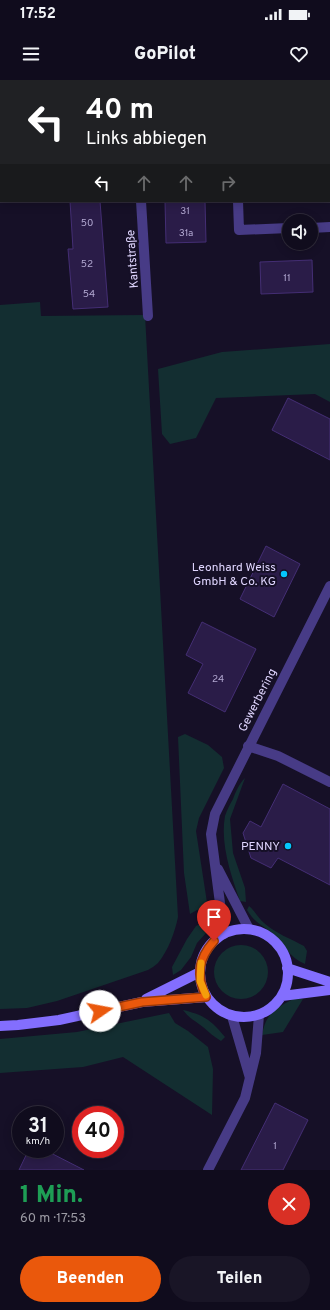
<!DOCTYPE html>
<html lang="de">
<meta charset="utf-8">
<style>
:root{--surface:#100c1d;--page:#191526;--text:#f1f3f6;--muted:#9c9ba4;--line:#302c3b;--accent:#ea580c}
body{margin:0;font-family:Overpass,sans-serif;background:var(--page);color:var(--text);height:100vh;display:flex;flex-direction:column;font-size:15px;white-space:nowrap}
*{box-sizing:border-box;margin:0}
p{font-size:13px;color:var(--muted)}
.icon{flex:none;width:22px;height:22px;fill:none;stroke:currentColor;stroke-width:2;stroke-linecap:round;stroke-linejoin:round}
.map{position:relative;height:1090px;overflow:hidden}
.panel{display:flex;flex-direction:column;background:var(--surface);flex:1}
.panel>*{flex:none}
.top-card{position:absolute;left:0px;top:0px;width:330px;height:122px;box-shadow:0 2px 10px #0003,0 0 0 1px var(--line);background:#202124;color:#fff;overflow:hidden}
.buttons{position:absolute;left:282px;top:134px;display:grid;gap:8px}
.buttons a{display:grid;place-items:center;width:36px;height:36px;border-radius:50%;background:var(--surface);box-shadow:0 2px 10px #0003,0 0 0 1px var(--line);font-size:20px}
.speed{position:absolute;left:12px;top:1026px;display:flex;gap:8px;font-size:20px;font-weight:700;text-align:center}
.speed>*{display:grid;place-content:center;width:52px;height:52px;border-radius:50%;background:var(--surface);box-shadow:0 2px 10px #0003,0 0 0 1px var(--line);line-height:1}
.speed small{font-size:10px;font-weight:400}
.speed .limit{border:6px solid #d22;background:#fff;color:#111}
.pin{position:absolute;display:grid;place-items:center;width:34px;height:34px;color:#fff;margin:-41px -17px;border-radius:50% 50% 50% 0;rotate:-45deg;box-shadow:0 0 4px #0007}
.pin .icon{rotate:45deg}
.me{position:absolute;width:44px;margin:-22px;rotate:78deg;stroke-linejoin:round;filter:drop-shadow(0 0 3px #0008)}
.turn{display:flex;align-items:center;gap:14px;height:84px;padding:0 20px;font-size:18px}
.turn .icon{width:52px;height:52px;stroke-width:2.5}
.turn b{display:block;font-size:28px;line-height:34px}
.lanes{display:flex;align-items:center;height:38px;padding:0 20px;background:#0003;justify-content:center;gap:20px;direction:ltr}
.lanes .off{opacity:.35}
.round{display:grid;place-items:center;flex:none;width:42px;height:42px;border-radius:21px;background:var(--page)}
.summary{display:flex;align-items:center;justify-content:space-between;height:68px;padding:0 20px}
h1{font-size:24px;font-weight:800;line-height:30px;color:#1e9e55}
.action{display:flex;gap:8px;margin-top:auto;padding:8px 20px}
.action a{flex:1;height:46px;border-radius:24px;background:var(--accent);color:#fff;font-size:16px;font-weight:800;line-height:46px;text-align:center}
.action a+a{background:var(--page);color:var(--text)}
.status{display:flex;justify-content:space-between;align-items:center;height:28px;padding:0 20px;background:var(--surface);direction:ltr}
.status svg{height:11px;fill:currentColor}
header{display:flex;justify-content:space-between;align-items:center;height:52px;padding:0 20px;background:var(--surface);font-size:18px;font-weight:800}
.map>svg:first-child{display:block}
.green{fill:#132e31}
.building{fill:#2a1c48;stroke:#442e74}
.lines{fill:none;stroke-linecap:round;stroke-linejoin:round}
.street{stroke:#473b86;stroke-width:10}
.secondary{stroke:#836efe;stroke-width:10}
.route-casing{stroke:#983908;stroke-width:10}
.route{stroke:#ea580c;stroke-width:7}
.slow{stroke:#f59e0b;stroke-width:7}
.poi-dot{fill:#04c6fd;stroke:#161027;stroke-width:1.5}
.labels{text-anchor:middle;stroke-width:4;stroke-linejoin:round;paint-order:stroke}
.number-label{font-size:10px;fill:#b2a8d1}
.street-label{font-size:12px;fill:#e0d6ff;stroke:#161027}
.poi-label{font-size:12px;fill:#e0d6ff;stroke:#161027;text-anchor:end}
</style>
<div class="status"><b>17:52</b><svg viewBox="0 0 49 12"><path d="M0 12V9h3v3zM5 12V6h3v6zM10 12V3h3v9zM15 12V0h3v12zM26 1h20v11H26zM47 4h2v5h-2z"/></svg></div>
<header><svg class="icon" aria-label="menu" viewBox="0 0 24 24"><path d="M4 6h16M4 12h16M4 18h16"/></svg>GoPilot<svg class="icon" aria-label="heart" viewBox="0 0 24 24"><path d="M12 20l-8-8c-3-5 5-10 8-4 3-6 11-1 8 4z"/></svg></header>
<div class="map">
<svg width="330" height="1090" viewBox="0 0 330 1090">
<rect width="100%" height="100%" fill="#161027"/>
<path class="green" d="M40,222l1,14 104,-1 33,602c-3,15 -10,34 -20,46 -3,3 -7,5 -10,7l-91,31 -30,7 -27,1v-704z
M330,264v58l-15,-8 -99,4 -20,40 -26,6 -8,-10 -4,-65 64,-17z
M185,654l23,11 14,12 2,11 -25,50 -3,13 12,78 -11,1 -7,4 -6,-41 -6,-136z
M245,698l-15,41 3,34 12,35 1,14 -6,-1c-9,-26 -20,-57 -15,-85 2,-6 5,-12 8,-17 3,-8 6,-15 12,-21z
M249,826c6,5 9,12 15,17 11,10 27,16 40,23l3,5 -2,13c-16,-7 -21,-19 -33,-31 -11,-9 -17,-10 -25,-23z
M210,839l-4,14 -9,10 -6,14 -10,13 -8,5 -1,-8 15,-28 9,-13z
M214 892a27 27 0 1 1 54 0a27 27 0 1 1-54 0Z
M293,919h10l-20,33 -21,3c4,-22 13,-26 31,-36z
M183,930c21,5 28,10 42,27l-4,4c-7,-4 -12,-9 -18,-14 -9,-7 -13,-8 -20,-17z
M169,933l6,10 13,8 20,16 5,22 -1,46 -89,-58 -40,10 -83,6v-34l77,-7z"/>
<path class="building" d="M70,121h30l8,106 -35,2 -5,-60h5z
M165,121h40l1,41 -40,1z
M312,180l1,32 -52,2 -1,-32z
M288,318l42,21v41l-58,-30z
M266,466l34,18 -26,53 -34,-18z
M202,542l54,27 -31,63 -37,-19 15,-29 -17,-9z
M283,704l47,25v76l-52,-27 -7,10 -20,-10 -8,-25 7,-12 11,6z
M275,1023l33,17 -25,50h-42z
M29,1069h14l41,21h-65z"/>
<g class="lines">
<path class="street" d="M134,0v1
M233,0v1
M141,121l7,115
M238,121l1,29 50,-2
M311,148l19,-1
M248,666l30,10 52,26
M218,789l31,60
M224,854l-13,-100 4,-20 115,-228
M232,936l18,62
M208,1090l37,-72 11,-45 3,-38"/>
<path class="secondary" d="M200 893a44 44 0 1 1 88 0a44 44 0 1 1-88 0Z
M287,888l43,14
M282,916l48,-6
M146,919l54,-27
M0,946l18,-1 41,-5 83,-18 65,-5"/>
</g>
<g class="lines">
<g class="route-casing">
<path id="route" d="M100,931l42,-9 64,-5c-10,-22 -8,-38 8,-56"/>
</g>
<use href="#route" class="route"/>
<path class="slow" d="M201,883l-1,18 6,14"/>
</g>
<g class="poi-dot">
<circle cx="284" cy="494" r="4"/>
<circle cx="288" cy="766" r="4"/>
</g>
<g class="labels">
<g class="number-label">
<text x="185" y="134">31</text>
<text x="87" y="146">50</text>
<text x="186" y="156">31a</text>
<text x="87" y="187">52</text>
<text x="287" y="201">11</text>
<text x="89" y="217">54</text>
<text x="218" y="602">24</text>
<text x="275" y="1069">1</text>
</g>
<g class="street-label">
<text transform="translate(132 179) rotate(-94)" y="4">Kantstraße</text>
<text transform="translate(257 620) rotate(-63)" y="4">Gewerbering</text>
</g>
<g class="poi-label">
<text x="276" y="491">Leonhard Weiss<tspan x="276" dy="14">GmbH &amp; Co. KG</tspan></text>
<text x="280" y="770">PENNY</text>
</g>
</g>
</svg>
<div class="buttons">
<a><svg class="icon" aria-label="sound" viewBox="0 0 24 24"><path d="M4 9h4l5-4v14l-5-4H4zM17 9q2 3 0 6"/></svg></a>
</div>
<div class="speed"><div>31<small>km/h</small></div><div class="limit">40</div></div>
<div class="pin" style="left:214px;top:861px;background:#d93025"><svg class="icon" aria-label="arrive" viewBox="0 0 24 24"><path d="M6 21V4h12l-3 4 3 4H6"/></svg></div>
<svg class="me" style="left:100px;top:931px" viewBox="-20 -20 40 40"><circle r="19" fill="#fff"/><path d="M0-13L10 11 0 6-10 11z" fill="#ea580c"/></svg>
<div class="top-card">
<div class="turn"><svg class="icon" aria-label="left" viewBox="0 0 24 24"><path d="M17 20v-9H6M10 6l-5 5 5 5"/></svg><div><b>40 m</b>Links abbiegen</div></div>
<div class="lanes"><svg class="icon" aria-label="left" viewBox="0 0 24 24"><path d="M17 20v-9H6M10 6l-5 5 5 5"/></svg><svg class="icon off" aria-label="ahead" viewBox="0 0 24 24"><path d="M12 20V5M6 11l6-6 6 6"/></svg><svg class="icon off" aria-label="ahead" viewBox="0 0 24 24"><path d="M12 20V5M6 11l6-6 6 6"/></svg><svg class="icon off" aria-label="right" viewBox="0 0 24 24"><path d="M7 20v-9h11M14 6l5 5-5 5"/></svg></div>
</div>
</div>
<section class="panel">
<div class="summary"><div><h1>1 Min.</h1><p>60 m · 17:53</p></div><a class="round" style="background:#d93025;color:#fff"><svg class="icon" aria-label="close" viewBox="0 0 24 24"><path d="M6 6l12 12M18 6L6 18"/></svg></a></div>
<div class="action"><a>Beenden</a><a>Teilen</a></div>
</section>
